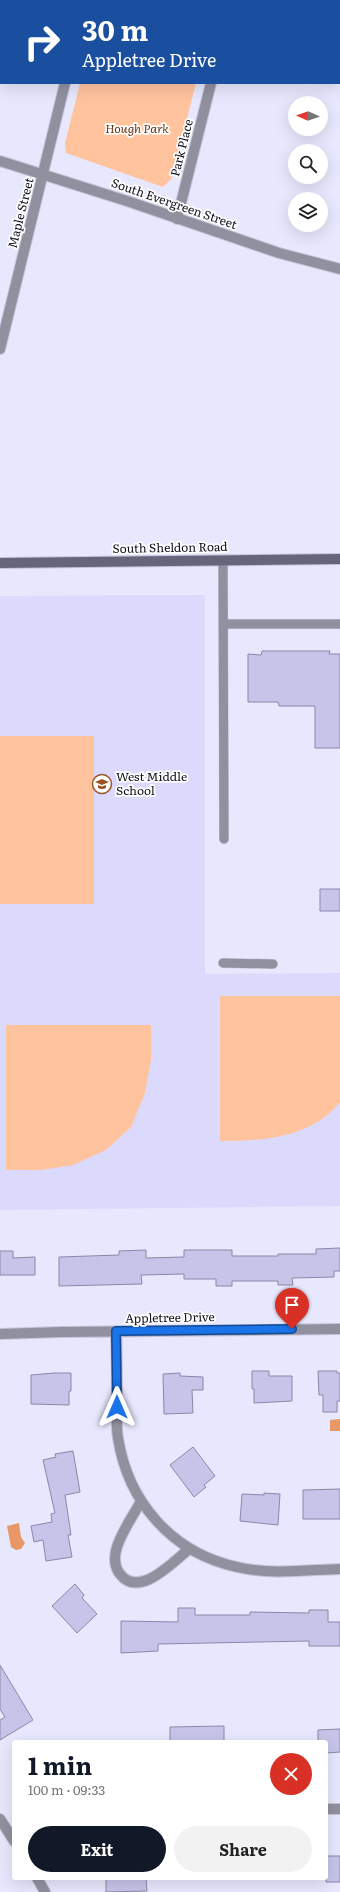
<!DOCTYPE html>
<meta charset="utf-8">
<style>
:root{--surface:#fff;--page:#f2f2f2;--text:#222;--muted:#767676;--accent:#111827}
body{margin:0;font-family:Literata,serif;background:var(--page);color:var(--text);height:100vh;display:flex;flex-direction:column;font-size:15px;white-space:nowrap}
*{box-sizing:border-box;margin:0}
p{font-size:13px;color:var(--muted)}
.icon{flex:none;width:22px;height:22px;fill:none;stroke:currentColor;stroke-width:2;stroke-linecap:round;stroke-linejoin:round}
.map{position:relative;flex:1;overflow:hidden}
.details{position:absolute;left:12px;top:1740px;width:316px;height:140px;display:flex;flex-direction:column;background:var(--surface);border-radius:4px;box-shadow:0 4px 16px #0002}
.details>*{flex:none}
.banner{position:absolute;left:0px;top:0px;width:340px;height:84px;box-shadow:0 4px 16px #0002;background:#1a4fa0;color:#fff;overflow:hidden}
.needle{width:26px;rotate:272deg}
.buttons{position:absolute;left:288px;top:96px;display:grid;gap:8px}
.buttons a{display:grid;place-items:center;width:40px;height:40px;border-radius:50%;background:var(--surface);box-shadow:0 4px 16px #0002;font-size:20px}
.pin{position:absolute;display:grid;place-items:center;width:34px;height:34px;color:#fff;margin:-41px -17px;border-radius:50% 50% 50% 0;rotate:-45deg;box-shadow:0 0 4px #0007}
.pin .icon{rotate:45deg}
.me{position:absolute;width:44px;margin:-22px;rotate:0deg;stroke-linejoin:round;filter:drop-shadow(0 0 3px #0008)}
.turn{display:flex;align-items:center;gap:14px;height:84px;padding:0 16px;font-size:18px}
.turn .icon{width:52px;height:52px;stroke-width:2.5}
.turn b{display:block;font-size:28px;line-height:34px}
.round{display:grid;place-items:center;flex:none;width:42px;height:42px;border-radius:21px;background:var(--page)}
.headline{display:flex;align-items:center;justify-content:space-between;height:68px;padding:0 16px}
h1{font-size:24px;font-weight:700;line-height:30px;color:var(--accent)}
.cta{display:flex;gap:8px;margin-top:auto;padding:8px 16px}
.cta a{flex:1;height:46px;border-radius:24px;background:var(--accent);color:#fff;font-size:16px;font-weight:700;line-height:46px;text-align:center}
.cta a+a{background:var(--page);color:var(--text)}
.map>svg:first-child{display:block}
.built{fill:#dbdafd}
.green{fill:#ffc39e}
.water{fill:#e79866}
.building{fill:#c6c5e9;stroke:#8a88aa}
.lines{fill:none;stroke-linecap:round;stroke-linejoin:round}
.lane-casing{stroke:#c5c5d9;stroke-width:10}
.street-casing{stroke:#c5c5d9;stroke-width:12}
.secondary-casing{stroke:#c5c5d9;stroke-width:12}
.lane{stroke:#90909f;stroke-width:9}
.street{stroke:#90909f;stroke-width:10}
.secondary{stroke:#66657b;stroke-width:10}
.route-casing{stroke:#114b97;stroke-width:10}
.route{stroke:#1a73e8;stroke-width:7}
.labels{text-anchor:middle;stroke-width:3.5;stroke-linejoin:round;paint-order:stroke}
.park-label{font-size:12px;font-style:italic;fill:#683510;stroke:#fff}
.street-label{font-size:12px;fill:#12111e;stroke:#fff}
.poi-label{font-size:12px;fill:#12111e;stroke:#fff;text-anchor:start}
</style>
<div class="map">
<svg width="340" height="1892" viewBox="0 0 340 1892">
<rect width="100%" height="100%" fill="#e7e7fd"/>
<path class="built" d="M205,595v379l135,-1v233l-340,4v-614z"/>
<path class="green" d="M102,0h115l-116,1z
M80,83h116l-24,95 -9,9 -97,-34 -1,-10z
M0,736h94v168h-94z
M220,996h120v107c-7,6 -13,14 -21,18 -31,19 -65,20 -99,20z
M6,1025h145v35l-6,33 -14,34 -25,23 -33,15 -32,5h-35z"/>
<path class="water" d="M340,1419v12h-10v-11z
M19,1523l2,14 4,6 -4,6 -5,1 -5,-3 -4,-21z"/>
<path class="building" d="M262,651h68l-1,3h11v94h-25v-42h-36l-1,-4h-30v-48l13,1z
M320,889h20v22h-20z
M340,1248v23h-6v6l-42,1 1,7h-15v-4h-46v5h-16v-7h-32v-5l-43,1 1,9 -83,2v-29l60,-2v-4l27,-1v8l38,-1v-7h48v6h46v-2h38v-5z
M0,1251h13v7l22,-1v18h-35z
M252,1371h17v5h23v25l-38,2v-14h-2z
M318,1371h19v2h3v28h-3v11h-14v-17h-4z
M54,1373h17v18h-2v14l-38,-1v-29z
M180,1373v3l23,1v13h-11l1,23 -29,1 -1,-40z
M193,1447l22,29 -11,9 2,2 -12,10 -24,-32z
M73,1451l7,41 -15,3 6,40h-3l4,22 -26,4 -3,-21 -9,2 -3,-16 21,-4 -1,-8 4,-1 -12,-53 13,-3 -1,-3z
M340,1489v30h-37v-29z
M264,1493l16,1 -2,31 -38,-4 2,-27 22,1z
M75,1584l9,11 -2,3 15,16 -20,19 -25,-27z
M178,1608h17v7h55v-3l59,1v-3h19v12h12v24h-31v-5l-151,3v7l-37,2v-32l57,1z
M0,1665l33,55 -33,20v-20l5,-3 -5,-8z
M224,1726v16h-54v-15z
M340,1729v23l-14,1v-11h-8v-12z
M326,1856h14v26h-14z
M106,1878h40l1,13 -41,1z"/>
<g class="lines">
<g class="lane-casing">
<path id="lane" d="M223,561l1,278
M223,624h117
M223,963l50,1"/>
</g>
<g class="street-casing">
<path id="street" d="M86,1v-1
M232,1v-1
M0,161l127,40 152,52 61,16
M177,219l34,-136
M0,349l65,-266
M116,1331c1,25 1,49 1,73 0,11 -1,23 1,34 10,64 54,115 119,129 33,8 70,3 103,2
M0,1334l62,-2 278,-3
M141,1501c-8,15 -19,30 -24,46 -3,9 -3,20 3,27 19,25 53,-12 69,-25
M326,1809h14
M0,1819l14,22
M37,1878l8,14"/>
</g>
<g class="secondary-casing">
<path id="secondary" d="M0,563l340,-4"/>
</g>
<use href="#lane" class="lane"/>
<use href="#street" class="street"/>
<use href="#secondary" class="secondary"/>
</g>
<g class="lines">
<g class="route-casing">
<path id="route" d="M117,1407l-1,-76 176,-2"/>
</g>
<use href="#route" class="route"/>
</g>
<defs>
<g id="school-ring" transform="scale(1)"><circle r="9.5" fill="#fff" stroke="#995526" stroke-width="1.5"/><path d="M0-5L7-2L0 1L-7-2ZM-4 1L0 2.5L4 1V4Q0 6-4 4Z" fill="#995526"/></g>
</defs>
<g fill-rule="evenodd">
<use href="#school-ring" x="102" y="784"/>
</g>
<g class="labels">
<g class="park-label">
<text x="137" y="133">Hough Park</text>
</g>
<g class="street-label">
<text transform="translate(182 148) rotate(-76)" y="4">Park Place</text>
<text transform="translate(174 204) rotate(19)" y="4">South Evergreen Street</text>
<text transform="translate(21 213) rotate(-76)" y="4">Maple Street</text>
<text transform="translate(170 548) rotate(-1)" y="4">South Sheldon Road</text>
<text transform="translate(170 1318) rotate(-1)" y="4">Appletree Drive</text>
</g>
<g class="poi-label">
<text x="116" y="781">West Middle<tspan x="116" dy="14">School</tspan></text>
</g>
</g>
</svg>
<div class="buttons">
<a><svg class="needle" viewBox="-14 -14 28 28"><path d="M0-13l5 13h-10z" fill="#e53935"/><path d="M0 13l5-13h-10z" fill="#767676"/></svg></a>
<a><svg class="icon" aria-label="search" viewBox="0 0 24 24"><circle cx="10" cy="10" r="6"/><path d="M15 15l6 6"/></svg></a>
<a><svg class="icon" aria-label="layers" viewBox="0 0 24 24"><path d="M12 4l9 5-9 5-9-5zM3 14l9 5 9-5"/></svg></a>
</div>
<div class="pin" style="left:292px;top:1329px;background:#d93025"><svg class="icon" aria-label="arrive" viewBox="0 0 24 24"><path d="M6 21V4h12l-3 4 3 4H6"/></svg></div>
<svg class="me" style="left:117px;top:1407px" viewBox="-20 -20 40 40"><path d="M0-17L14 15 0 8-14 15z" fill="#1a73e8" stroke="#fff" stroke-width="4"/></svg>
<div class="banner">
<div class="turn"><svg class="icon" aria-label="right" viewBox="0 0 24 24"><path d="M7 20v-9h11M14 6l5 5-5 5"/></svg><div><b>30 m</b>Appletree Drive</div></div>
</div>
<section class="details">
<div class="headline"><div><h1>1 min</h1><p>100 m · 09:33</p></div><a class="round" style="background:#d93025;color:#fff"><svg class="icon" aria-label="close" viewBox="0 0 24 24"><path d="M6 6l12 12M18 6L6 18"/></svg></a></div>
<div class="cta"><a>Exit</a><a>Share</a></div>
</section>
</div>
